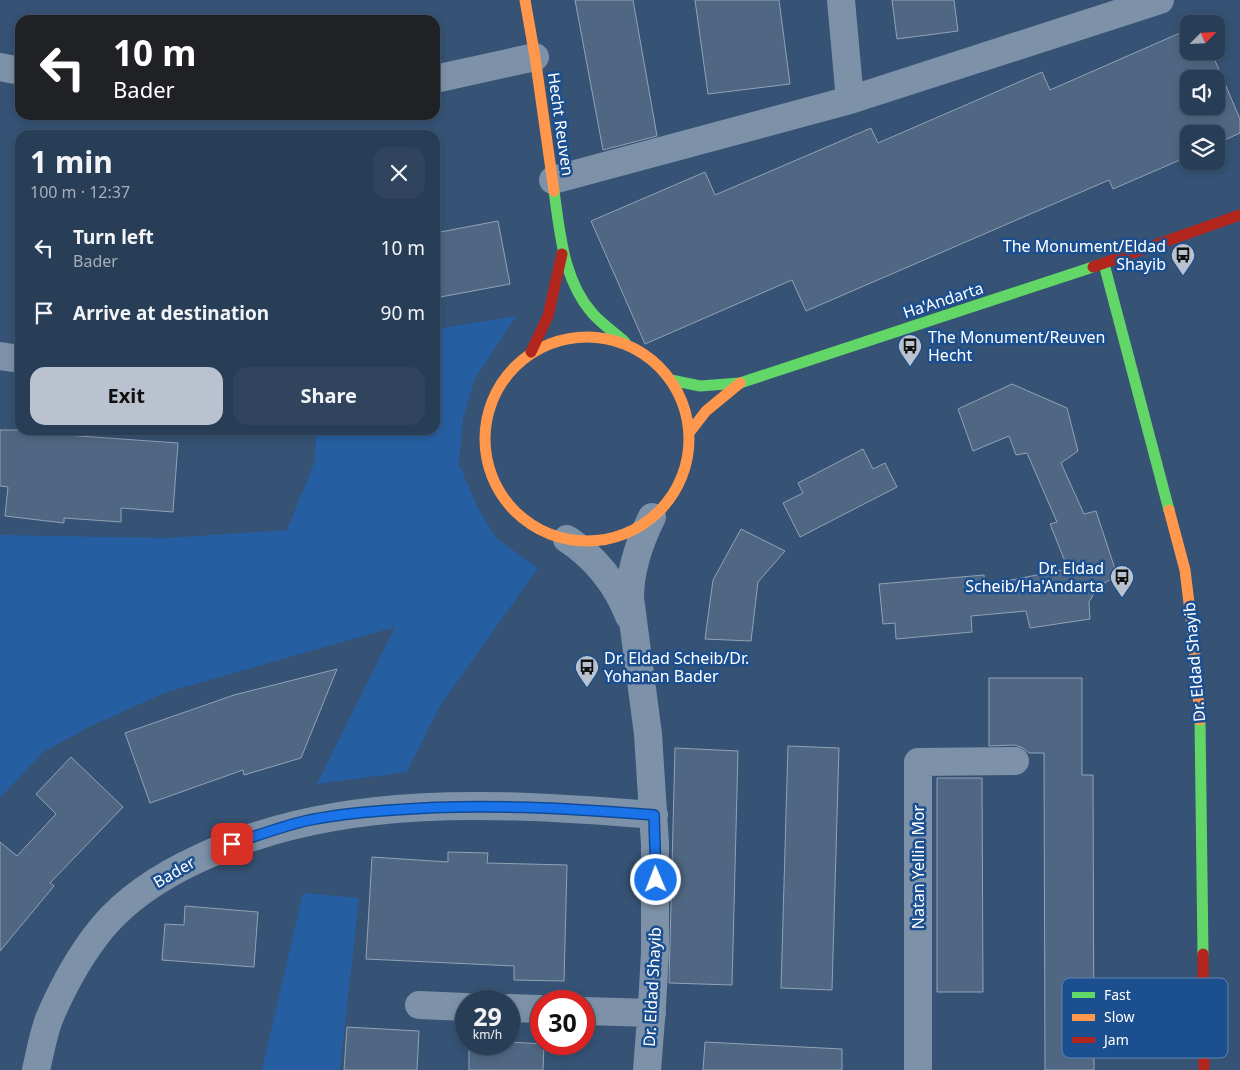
<!DOCTYPE html>
<meta charset="utf-8">
<style>
:root{--surface:#283e57;--page:#30455d;--text:#f1f3f6;--muted:#a5aeba;--line:#44576d;--accent:#b9c2ce}
body{margin:0;font-family:"Noto Sans",sans-serif;background:var(--page);color:var(--text);height:100vh;display:flex;flex-direction:column;font-size:19px;white-space:nowrap}
*{box-sizing:border-box;margin:0}
p{font-size:16px;color:var(--muted)}
.icon{flex:none;width:28px;height:28px;fill:none;stroke:currentColor;stroke-width:2;stroke-linecap:round;stroke-linejoin:round}
.map{position:relative;flex:1;overflow:hidden}
.details{position:absolute;left:15px;top:130px;width:425px;height:305px;display:flex;flex-direction:column;background:var(--surface);border-radius:15px;box-shadow:0 2px 8px #0003,0 0 0 1px var(--line)}
.details>*{flex:none}
.hud{position:absolute;left:15px;top:15px;width:425px;height:105px;border-radius:15px;box-shadow:0 2px 8px #0003,0 0 0 1px var(--line);background:#202124;color:#fff;overflow:hidden}
.needle{width:32px;rotate:66deg}
.buttons{position:absolute;left:1180px;top:15px;display:grid;gap:10px}
.buttons a{display:grid;place-items:center;width:45px;height:45px;border-radius:10px;background:var(--surface);box-shadow:0 2px 8px #0003,0 0 0 1px var(--line);font-size:25px}
.speed{position:absolute;left:455px;top:990px;display:flex;gap:10px;font-size:25px;font-weight:700;text-align:center}
.speed>*{display:grid;place-content:center;width:65px;height:65px;border-radius:50%;background:var(--surface);box-shadow:0 2px 8px #0003,0 0 0 1px var(--line);line-height:1}
.speed small{font-size:12px;font-weight:400}
.speed .limit{border:8px solid #d22;background:#fff;color:#111}
.pin{position:absolute;display:grid;place-items:center;width:42px;height:42px;color:#fff;margin:-21px;border-radius:10px;box-shadow:0 2px 8px #0006}
.me{position:absolute;width:55px;margin:-28px;rotate:359deg;stroke-linejoin:round;filter:drop-shadow(0 0 4px #0008)}
.turn{display:flex;align-items:center;gap:18px;height:105px;padding:0 15px;font-size:22px}
.turn .icon{width:65px;height:65px;stroke-width:2.5}
.turn b{display:block;font-size:35px;line-height:42px}
.round{display:grid;place-items:center;flex:none;width:52px;height:52px;border-radius:15px;background:var(--page)}
.head{display:flex;align-items:center;justify-content:space-between;height:85px;padding:0 15px}
h1{font-size:30px;font-weight:700;line-height:38px}
.cta{display:flex;gap:10px;margin-top:auto;padding:10px 15px}
.cta a{flex:1;height:58px;border-radius:15px;background:var(--accent);color:#111;font-size:20px;font-weight:700;line-height:58px;text-align:center}
.cta a+a{background:var(--page);color:var(--text)}
ul{padding:0;list-style:none}
li{display:flex;align-items:center;gap:15px;height:65px;padding:0 15px}
li div{flex:1}
li b{display:block;font-size:19px}
li em{font-style:normal}
.map>svg:first-child{display:block}
.green{fill:#265fa1}
.building{fill:#506783;stroke:#92a2b6;fill-rule:evenodd}
.lines{fill:none;stroke-linecap:round;stroke-linejoin:round}
.street{stroke:#7d92a8;stroke-width:28}
.fast{stroke:#63d668;stroke-width:11}
.slow{stroke:#ff974d;stroke-width:11}
.jam{stroke:#b3261e;stroke-width:11}
.route-casing{stroke:#114b97;stroke-width:12}
.route{stroke:#1a73e8;stroke-width:9}
.labels{text-anchor:middle;stroke-width:5;stroke-linejoin:round;paint-order:stroke}
.street-label{font-size:16px;fill:#fff;stroke:#1b4f8f}
.poi-label{font-size:16px;fill:#fff;stroke:#1b4f8f;text-anchor:end}
.key{fill:#1b4f8f;stroke:#5f84b1;stroke-width:1}
.key-label{font-size:14px;fill:#fff}
</style>
<div class="map">
<svg width="1240" height="1070" viewBox="0 0 1240 1070">
<rect width="100%" height="100%" fill="#365274"/>
<path class="green" d="M516,316l-41,63 -12,39 -4,46 18,42 19,32 42,30 -98,138 -33,66 -90,12 78,-157 -231,66 -75,34 -46,25 -43,46v-263l167,3 120,-8 28,-69 1,-31h119v-36l3,-1 -3,-25v-39z
M303,893l56,5 -19,172h-78z"/>
<path class="building" d="M575,0h58l24,136 -54,14z
M695,0h84l11,84 -82,10z
M892,0h62l4,31 -61,8z
M1189,29v22h22l29,68v14l-24,11v-10h-27v22l-76,33 -4,-9 -303,131 -14,-31 -147,64 -54,-123 114,-49 10,23 156,-67 7,15 164,-71 8,18zM1189,79h27v27h-27z
M498,221l12,63 -75,14v-65z
M1012,384l55,24 11,43 -17,12 23,51 12,-3 21,64 -20,13 -8,14 1,17 -60,9 -4,-17 -55,5 1,16 -76,7 -1,-16 -12,1 -4,-40 105,-9 1,10 83,-16 -18,-45 7,-2 -30,-69 -11,2 -7,-19 -36,15 -15,-42z
M0,430h27l52,6 99,7 -5,69 -52,-4v14l-57,-4v5l-59,-7 3,-29 -8,-1z
M863,449l10,20 12,-6 12,24 -97,50 -17,-34 20,-10 -5,-10z
M741,529l44,22 -27,31 -7,59 -46,-2 8,-59z
M337,669l-36,89 -57,17 -1,-5 -93,33 -25,-70 109,-38z
M989,678h93v97h11l1,295h-49l-1,-317h-15l-6,-5 -8,-3 -26,1z
M788,746l51,2 -7,242 -51,-2z
M675,748l63,3 -6,234 -63,-2z
M71,757l52,50 -73,76 4,3 -54,65v-109l17,14 39,-42 -20,-20z
M937,778h45l1,214h-46z
M448,852l40,1 -1,10 80,2 -3,116 -50,-1v-14l-148,-7 6,-102 76,5z
M185,906l73,6 -4,55 -92,-7 3,-36 19,1z
M347,1027l72,4 -2,39h-73z
M509,1042l35,2 -1,26h-74v-26h40z
M705,1042l137,7v21h-139z"/>
<g class="lines">
<path class="street" d="M841,0l9,100
M0,67l20,4
M435,79l100,-22
M553,180l297,-80 310,-100
M0,356l20,3
M567,539c28,18 50,46 62,77
M419,1005l47,2
M509,1008l32,1
M584,1011l68,2
M36,1070c4,-17 7,-35 13,-51 14,-33 31,-64 53,-91 25,-30 63,-54 98,-70 140,-66 303,-55 454,-43
M647,1070l5,-64 3,-53v-109l-7,-110 -18,-136c0,-29 9,-55 22,-81
M918,1070v-308l97,-1"/>
<path class="fast" d="M554,191c6,42 9,89 39,123 9,10 22,19 32,28
M1104,264l65,246
M671,380l29,6 40,-3 353,-116
M1200,720l3,234"/>
<path class="slow" d="M525,0l10,57 19,134
M485 439a102 102 0 1 1 204 0a102 102 0 1 1-204 0Z
M689,433l17,-22 34,-28
M1169,510l16,60 9,74 6,76"/>
<path class="jam" d="M1093,267l147,-52
M531,352l17,-36 14,-62
M1203,954l1,116"/>
</g>
<g class="lines">
<g class="route-casing">
<path id="route" d="M232,844c24,-8 48,-17 73,-23 28,-6 58,-9 87,-11 87,-7 174,-2 262,5l2,65"/>
</g>
<use href="#route" class="route"/>
</g>
<defs>
<g id="bus-pin" transform="scale(1.25)"><path d="M0 17L-7.5 6A9.5 9.5 0 1 1 7.5 6Z" fill="#b9c2ce" stroke="#1b4f8f"/><path d="M-5-6H5V4H4V6H2V4H-2V6H-4V4H-5ZM-3.5-4V0h7V-4ZM-3.5 1.2v1.5H-2V1.2ZM2 1.2v1.5H3.5V1.2Z" fill="#111"/></g>
</defs>
<g fill-rule="evenodd">
<use href="#bus-pin" x="1183" y="255"/>
<use href="#bus-pin" x="910" y="346"/>
<use href="#bus-pin" x="1122" y="577"/>
<use href="#bus-pin" x="587" y="667"/>
</g>
<g class="labels">
<g class="street-label">
<text transform="translate(561 124) rotate(82)" y="6">Hecht Reuven</text>
<text transform="translate(943 300) rotate(-18)" y="6">Ha'Andarta</text>
<text transform="translate(1194 662) rotate(-95)" y="6">Dr. Eldad Shayib</text>
<text transform="translate(918 867) rotate(-90)" y="6">Natan Yellin Mor</text>
<text transform="translate(174 872) rotate(-30)" y="6">Bader</text>
<text transform="translate(652 987) rotate(-87)" y="6">Dr. Eldad Shayib</text>
</g>
<g class="poi-label">
<text x="1166" y="252">The Monument/Eldad<tspan x="1166" dy="18">Shayib</tspan></text>
<text x="928" y="343" text-anchor="start">The Monument/Reuven<tspan x="928" dy="18">Hecht</tspan></text>
<text x="1104" y="574">Dr. Eldad<tspan x="1104" dy="18">Scheib/Ha'Andarta</tspan></text>
<text x="604" y="664" text-anchor="start">Dr. Eldad Scheib/Dr.<tspan x="604" dy="18">Yohanan Bader</tspan></text>
</g>
</g>
<rect x="1062" y="978" width="166" height="80" rx="8" class="key"/>
<rect x="1072" y="992" width="23" height="6" fill="#63d668"/>
<rect x="1072" y="1014" width="23" height="7" fill="#ff974d"/>
<rect x="1072" y="1037" width="23" height="6" fill="#b3261e"/>
<g class="key-label">
<text x="1104" y="1000">Fast</text>
<text x="1104" y="1022">Slow</text>
<text x="1104" y="1045">Jam</text>
</g>
</svg>
<div class="buttons">
<a><svg class="needle" viewBox="-14 -14 28 28"><path d="M0-13l5 13h-10z" fill="#e53935"/><path d="M0 13l5-13h-10z" fill="#a5aeba"/></svg></a>
<a><svg class="icon" aria-label="sound" viewBox="0 0 24 24"><path d="M4 9h4l5-4v14l-5-4H4zM17 9q2 3 0 6"/></svg></a>
<a><svg class="icon" aria-label="layers" viewBox="0 0 24 24"><path d="M12 4l9 5-9 5-9-5zM3 14l9 5 9-5"/></svg></a>
</div>
<div class="speed"><div>29<small>km/h</small></div><div class="limit">30</div></div>
<div class="pin" style="left:232px;top:844px;background:#d93025"><svg class="icon" aria-label="arrive" viewBox="0 0 24 24"><path d="M6 21V4h12l-3 4 3 4H6"/></svg></div>
<svg class="me" style="left:656px;top:880px" viewBox="-20 -20 40 40"><circle r="17" fill="#1a73e8" stroke="#fff" stroke-width="3"/><path d="M0-11L8 9 0 5-8 9z" fill="#fff"/></svg>
<div class="hud">
<div class="turn"><svg class="icon" aria-label="left" viewBox="0 0 24 24"><path d="M17 20v-9H6M10 6l-5 5 5 5"/></svg><div><b>10 m</b>Bader</div></div>
</div>
<section class="details">
<div class="head"><div><h1>1 min</h1><p>100 m · 12:37</p></div><a class="round"><svg class="icon" aria-label="close" viewBox="0 0 24 24"><path d="M6 6l12 12M18 6L6 18"/></svg></a></div>
<ul>
<li><svg class="icon" aria-label="left" viewBox="0 0 24 24"><path d="M17 20v-9H6M10 6l-5 5 5 5"/></svg><div><b>Turn left</b><p>Bader</p></div><em>10 m</em></li>
<li><svg class="icon" aria-label="arrive" viewBox="0 0 24 24"><path d="M6 21V4h12l-3 4 3 4H6"/></svg><div><b>Arrive at destination</b></div><em>90 m</em></li>
</ul>
<div class="cta"><a>Exit</a><a>Share</a></div>
</section>
</div>
